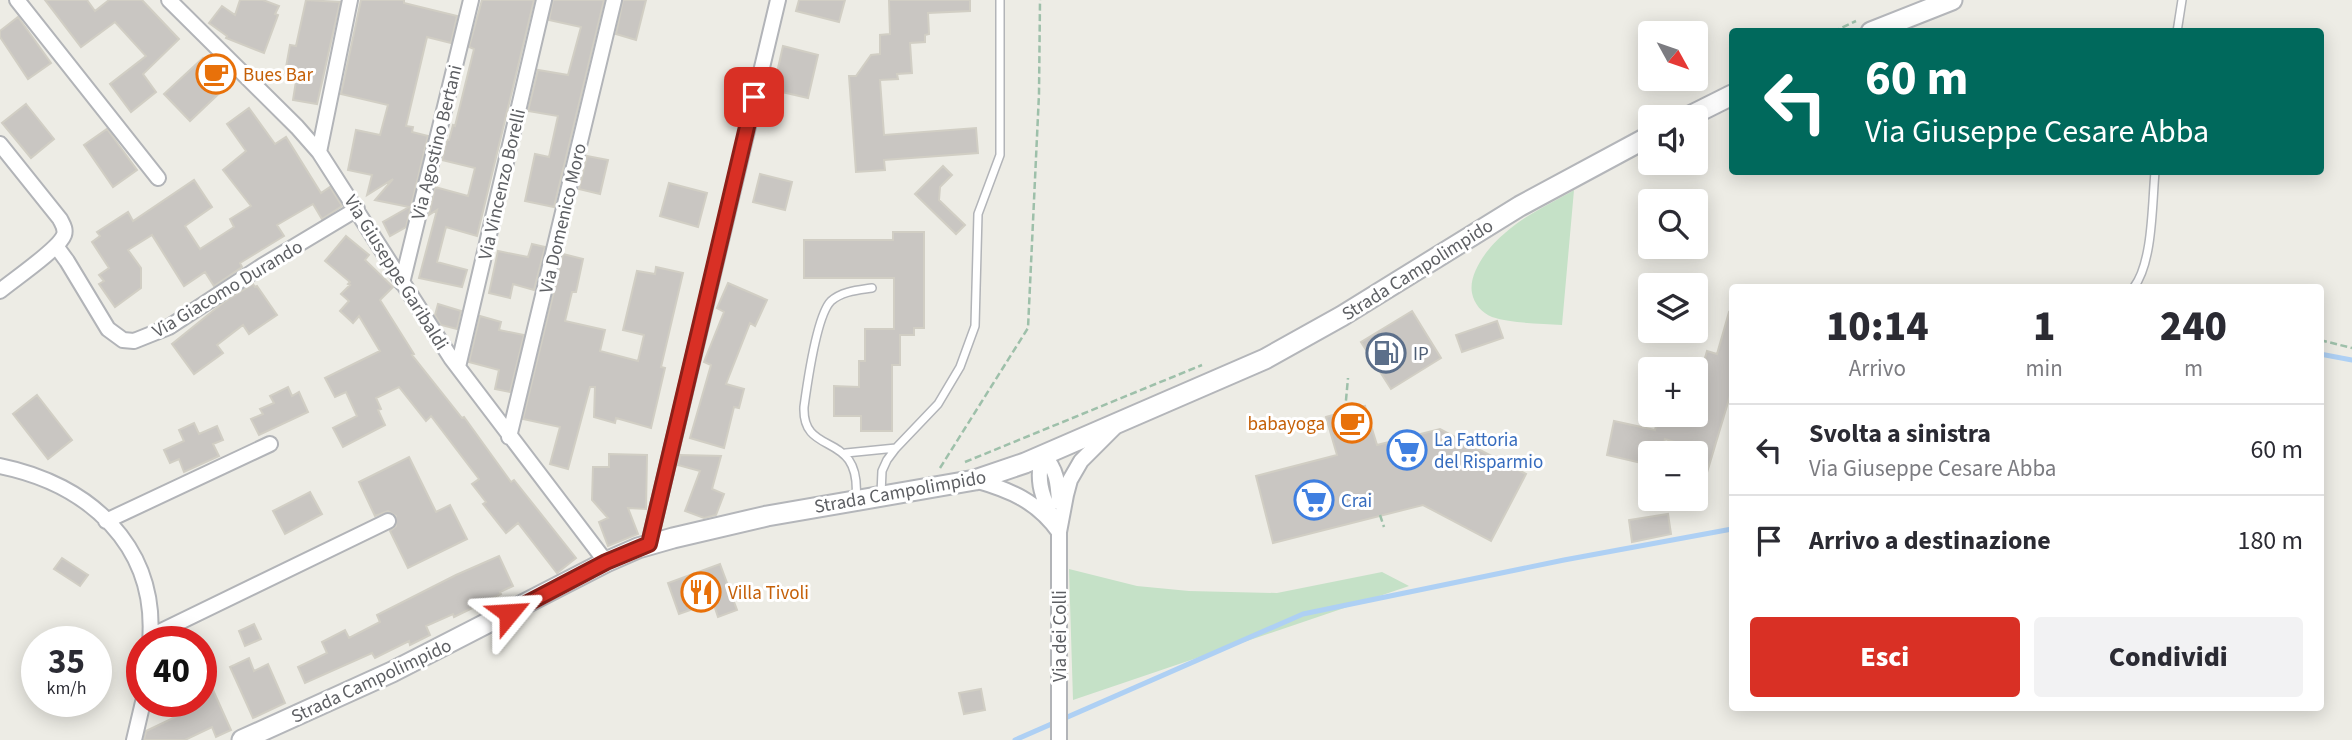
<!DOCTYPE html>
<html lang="it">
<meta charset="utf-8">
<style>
:root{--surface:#fff;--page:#f2f2f3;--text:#2b2b33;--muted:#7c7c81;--line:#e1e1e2;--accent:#d93025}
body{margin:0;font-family:"Source Sans 3",sans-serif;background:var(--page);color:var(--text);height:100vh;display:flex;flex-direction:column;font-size:26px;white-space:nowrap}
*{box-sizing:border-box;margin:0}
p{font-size:23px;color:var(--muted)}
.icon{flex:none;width:38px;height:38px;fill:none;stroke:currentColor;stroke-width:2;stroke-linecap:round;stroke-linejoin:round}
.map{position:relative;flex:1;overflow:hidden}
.side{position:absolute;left:1729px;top:284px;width:595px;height:427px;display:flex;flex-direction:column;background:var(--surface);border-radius:7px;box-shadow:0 4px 18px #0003}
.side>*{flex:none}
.guide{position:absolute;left:1729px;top:28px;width:595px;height:147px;border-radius:7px;box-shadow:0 4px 18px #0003;background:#00695c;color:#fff;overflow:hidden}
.needle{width:46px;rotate:130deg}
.fabs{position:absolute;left:1638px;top:21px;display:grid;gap:14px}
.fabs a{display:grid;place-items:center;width:70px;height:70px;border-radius:7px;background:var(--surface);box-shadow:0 4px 18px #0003;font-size:35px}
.speed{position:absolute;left:21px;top:626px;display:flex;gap:14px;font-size:35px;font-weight:700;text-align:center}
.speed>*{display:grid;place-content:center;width:91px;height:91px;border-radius:50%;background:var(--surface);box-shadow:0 4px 18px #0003;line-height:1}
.speed small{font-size:18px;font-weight:400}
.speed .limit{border:10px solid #d22;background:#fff;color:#111}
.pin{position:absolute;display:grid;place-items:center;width:60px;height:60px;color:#fff;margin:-30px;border-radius:14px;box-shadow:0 4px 10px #0006}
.me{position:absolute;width:77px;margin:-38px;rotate:63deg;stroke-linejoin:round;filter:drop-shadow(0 0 5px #0008)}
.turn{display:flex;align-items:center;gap:24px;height:147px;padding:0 21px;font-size:32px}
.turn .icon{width:91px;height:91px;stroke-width:2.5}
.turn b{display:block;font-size:49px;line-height:60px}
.eta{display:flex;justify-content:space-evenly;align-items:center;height:119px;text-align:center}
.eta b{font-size:42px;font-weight:800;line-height:49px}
.primary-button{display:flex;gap:14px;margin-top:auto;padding:14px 21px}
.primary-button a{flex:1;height:80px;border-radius:7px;background:var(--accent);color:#fff;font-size:28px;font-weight:800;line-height:80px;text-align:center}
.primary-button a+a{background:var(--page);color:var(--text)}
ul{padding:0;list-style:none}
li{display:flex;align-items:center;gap:21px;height:91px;padding:0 21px;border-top:2px solid var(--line)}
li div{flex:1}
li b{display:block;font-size:26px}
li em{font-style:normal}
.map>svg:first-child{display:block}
.green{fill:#c5e1c7}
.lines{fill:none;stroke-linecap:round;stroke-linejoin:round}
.stream{stroke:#aed0f4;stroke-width:5}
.building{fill:#c9c6c2;stroke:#d1cec4;stroke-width:2}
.lane-casing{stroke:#b2b4b8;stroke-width:10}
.street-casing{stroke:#b2b4b8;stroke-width:18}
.secondary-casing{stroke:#b4b6ba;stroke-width:23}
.path{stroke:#9ec0aa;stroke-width:2.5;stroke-dasharray:7 3.5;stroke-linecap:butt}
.lane{stroke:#fff;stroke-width:7}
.street{stroke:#fff;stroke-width:14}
.secondary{stroke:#fff;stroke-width:19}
.route-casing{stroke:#8d1f18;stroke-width:18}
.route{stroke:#d93025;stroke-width:12}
.labels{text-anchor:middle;stroke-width:6;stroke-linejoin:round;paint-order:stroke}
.food-label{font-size:19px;fill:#c56008;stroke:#fff;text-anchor:start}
.street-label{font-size:19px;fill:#5d5f63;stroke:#fff}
.service-label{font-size:19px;fill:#4e5e75;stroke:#fff;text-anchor:start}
.shop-label{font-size:19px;fill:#366cbe;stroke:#fff;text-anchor:start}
</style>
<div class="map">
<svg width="2352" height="740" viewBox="0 0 2352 740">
<rect width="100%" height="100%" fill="#edece5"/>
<path class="green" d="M1574,190l-12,135c-22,-2 -49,-1 -70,-8 -10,-4 -18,-13 -20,-24 -4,-21 18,-48 33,-60 18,-17 47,-30 69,-43z
M1069,569l68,17 52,5 88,2 105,-21 27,14 -336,114z"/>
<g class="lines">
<path class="stream" d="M2320,354l32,6
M1015,740l288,-126 261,-54 168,-31"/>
</g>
<path class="building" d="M45,0h42l8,11 14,-11h33l37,39 -36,35 13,18 -25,20 -21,-28 36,-28 -31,-34 -34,25z
M240,0h23l16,6 -4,8 3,1 -14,38 -38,-15 1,-2 -18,-13 13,-17 13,9z
M306,0l34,2 -23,102 -24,-4 4,-25 -12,-2 5,-28 6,1z
M361,0h43v3l53,13 -6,27 -24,-6 -21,89 7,1 -1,5 16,4 -22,91 -16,9 -7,-14 26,-15 -34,-7 18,-21 -26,16 5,-20 -24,-5 8,-40 24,5 8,-30 -47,-11z
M482,0h52l-57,236 -31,-9 -9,35 30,8 -5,17 -43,-9 18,-68 -8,5 6,-28 33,9 7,-28 -33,-8 5,-20h2l4,-15 2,1 19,-77 -5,-2z
M553,0h51l-50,207 -29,-6 10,-47 14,3 9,-41 -30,-5 10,-41 30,5 13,-48 -32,-7z
M623,0h23l-10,40 -20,-6z
M799,0h46l-6,22 -43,-11z
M889,0h81v11l-42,2 1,21 -4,1v7l-15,1 2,30 -15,1 1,5 -18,1 4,55 92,-7 2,25 -94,7 1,10 -29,2 -7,-96h7l15,-21 9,-1v-19l10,-1z
M18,17l33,46 -23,16 -28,-42v-6z
M783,46l35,9 -10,43 -35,-8z
M203,58l25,27 -38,36 -26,-27z
M26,104l28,35 -23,19 -29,-35z
M249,108l26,36 11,-7 35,56 9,-6 12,19 -20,13 -9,-15 -36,21 7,11 -44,27 2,4 -28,19 -9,-14 -21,14 -32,-51 -24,15 13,18v20l-26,19 -16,-23 5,-3 -5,-6 10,-7 -17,-26 8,-6 -3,-4 31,-20 5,9 61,-41 18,27 -27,19 15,23 34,-22 -4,-8 21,-13 -28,-36 23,-19 -19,-27z
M107,129l30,41 -24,17 -29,-42z
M587,156l21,4 -8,34 -21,-5z
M943,166l9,9 -12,12 -1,13 26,25 -9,9 -41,-40z
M760,174l32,8 -7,28 -32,-8z
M669,183l38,10 -9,34 -38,-11z
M893,232h31v96h-10v7h-14v30h-8v66h-31v-15h-27v-30l25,1v-26h6v-32h29v-51h-90v-38h89z
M346,236l23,19 -4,5 28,27 -13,13 34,54 -2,1 50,63 2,-1 47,65 3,-2 62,78 -19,15 -39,-50 -12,10 -23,-29 3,-2 -14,-18 7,-5 -48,-63 -5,5 -27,-34 -23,11 5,11 -3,1 7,15 -42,22 -10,-19 24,-12 -11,-24 -11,5 -10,-19 55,-27 -21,-35 -6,7 -13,-12 9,-10 -8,-7 9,-9 -2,-1 2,-2 -25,-21z
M532,244l13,3 -11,43 -21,-6 -3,14 -21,-5 9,-42 30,6z
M563,254l20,5 -7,33h-4l-7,29 40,9 -5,21 38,10 6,-26 -21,-5 14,-59 18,3 1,-7 27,6 -22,94 4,1 -14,60 -35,-10 -1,5 -21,-6 1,-30h-5l-22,82 -18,-5 10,-37 -37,-8z
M728,283l39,17 -12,26 -5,-3 -24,61 18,5 -5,19 -5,-1 -10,41 -34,-10 21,-73 -7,-3 20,-50 -7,-4z
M253,284l2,3 2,-1 20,29 -28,19 -6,-9 -26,20 6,8 -29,21 -22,-30 52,-42z
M438,304l23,7 -4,18 -16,-4 -6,-10z
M1412,311l29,47 -50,31 -30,-47z
M1729,312l3,1v76l-32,107 -4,-1v-42h-8l2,-6 -25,-8 -4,14h-11v12l-43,-10 7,-34 41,9 3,-12 27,8 3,-11h8v-26l11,-38 10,3z
M480,316l21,6 -2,8 25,5 -14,57 -15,-3 4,-19 -30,-8z
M1497,321l6,17 -41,14 -6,-17z
M288,387l4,9 7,-4 9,20 -49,23 -8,-16 12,-5 -3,-5 14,-6 -4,-7z
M37,395l35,45 -24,19 -35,-45z
M1365,406l12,39 63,-16 86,45 -35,67 -68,-36 -150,38 -17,-67 81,-21 -11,-38z
M194,423l5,11 18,-8 6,14 -10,4 6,12 -35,16 -5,-13 -9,4 -6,-13 20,-9 -5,-11z
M609,454l38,1 -1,54 -18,-1 10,26 -30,12 -9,-24 9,-4 -16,-18 1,-33h16z
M680,455l41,1 -9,33 12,5 -8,21 -12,3 -19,-7 15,-40 -22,-6z
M409,457l27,55 14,-7 17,34 -59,29 -18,-37 6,-5v-10l-8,-5 -13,5 -16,-34z
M310,492l12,22 -37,20 -12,-23z
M1668,514l3,20 -39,8 -3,-22z
M499,556l14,30 -13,6 1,2 -47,23 -1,-3 -27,12 4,9 -20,10 -1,-4 -34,17 -3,-5 -67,30 -7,-16 29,-14 -5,-11 23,-12 4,8 31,-16 -3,-7 79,-40z
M62,558l26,17 -8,11 -26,-17z
M720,564l17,46 -19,7 -5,-15 -34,12 -11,-31z
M254,624l7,15 -16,7 -6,-15z
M249,658l5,13 14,-7 17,39 -32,15 -23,-51z
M981,689l4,21 -21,4 -5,-21z
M213,690l18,40 -15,7 -4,-10 -27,13h-41l2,-9 44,-21 -2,-5 13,-3v-7z"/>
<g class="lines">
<g class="lane-casing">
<path id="lane" d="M2177,32l5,-32
M2134,287c19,-25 18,-84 21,-115
M846,453l50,-5
M881,494l1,-23 5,-11 9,-12 42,-44 22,-37 15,-41 3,-112 22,-59v-155
M856,499c6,-71 -54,-40 -52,-92 3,-22 13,-92 27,-106 11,-10 28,-11 41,-13"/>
</g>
<g class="street-casing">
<path id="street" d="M17,0l141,178
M169,0l128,127 22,25 132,206 155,204
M0,144l60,75c3,6 6,10 4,16 -5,14 -51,45 -64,56
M319,152l31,-152
M56,246l11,15 41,68 15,11 11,1 35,-14 93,-61 95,-57
M402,283l69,-283
M458,367l86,-367
M509,437l105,-437
M1043,455c-7,23 -2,39 8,60
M1043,455c14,14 15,29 16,47
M0,466c89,18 158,80 150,176
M975,480c35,10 62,21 84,52
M106,521l164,-77
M649,544l129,-544
M151,636l237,-115
M134,740l9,-38
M1059,740v-208l7,-37 4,-15 11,-19 33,-33"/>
</g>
<g class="secondary-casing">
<path id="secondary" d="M1871,32l81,-32
M1688,117l44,-22
M242,740l150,-68 214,-110 32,-14 35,-10 94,-22 208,-36 50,-17 240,-104 77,-43 178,-110 130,-70"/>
</g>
<path class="path" d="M1833,32l23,-11
M1660,117l12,-7
M2320,340l32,8
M1345,411l3,-33
M965,462l237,-97
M940,468l88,-140 11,-234 1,-94
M1380,515l4,12"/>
<use href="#lane" class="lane"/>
<use href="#street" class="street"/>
<use href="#secondary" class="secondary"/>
</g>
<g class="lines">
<g class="route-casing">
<path id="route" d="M509,613l97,-51 43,-18 105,-447"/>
</g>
<use href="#route" class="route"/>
</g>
<defs>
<g id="cafe-ring" transform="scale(2.0125)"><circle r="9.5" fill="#fff" stroke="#e8710a" stroke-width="1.5"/><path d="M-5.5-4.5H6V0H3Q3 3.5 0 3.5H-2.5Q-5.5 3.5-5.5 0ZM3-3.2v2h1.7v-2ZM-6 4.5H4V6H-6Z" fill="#e8710a"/></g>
<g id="fuel-ring" transform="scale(2.0125)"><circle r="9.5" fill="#fff" stroke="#5c6f8a" stroke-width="1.5"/><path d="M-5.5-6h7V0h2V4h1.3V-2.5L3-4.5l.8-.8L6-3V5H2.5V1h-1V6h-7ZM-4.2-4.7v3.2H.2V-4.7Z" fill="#5c6f8a"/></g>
<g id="supermarket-ring" transform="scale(2.0125)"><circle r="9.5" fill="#fff" stroke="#3f7fe0" stroke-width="1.5"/><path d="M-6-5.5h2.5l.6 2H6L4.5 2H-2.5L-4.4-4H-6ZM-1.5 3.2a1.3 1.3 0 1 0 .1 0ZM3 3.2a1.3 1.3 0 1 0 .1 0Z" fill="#3f7fe0"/></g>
<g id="restaurant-ring" transform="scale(2.0125)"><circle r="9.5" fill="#fff" stroke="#e8710a" stroke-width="1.5"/><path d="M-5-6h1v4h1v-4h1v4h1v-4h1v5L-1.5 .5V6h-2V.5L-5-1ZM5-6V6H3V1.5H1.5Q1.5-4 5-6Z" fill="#e8710a"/></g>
</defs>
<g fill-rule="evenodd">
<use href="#cafe-ring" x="216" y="74"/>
<use href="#fuel-ring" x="1386" y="353"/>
<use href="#cafe-ring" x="1352" y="423"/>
<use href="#supermarket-ring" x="1407" y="450"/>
<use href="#supermarket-ring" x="1314" y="500"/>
<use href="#restaurant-ring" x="701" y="592"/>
</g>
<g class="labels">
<g class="food-label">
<text x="243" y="81">Bues Bar</text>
<text x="1325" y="430" text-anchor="end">babayoga</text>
<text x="728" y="599">Villa Tivoli</text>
</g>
<g class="street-label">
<text transform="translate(436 142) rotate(-76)" y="7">Via Agostino Bertani</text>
<text transform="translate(501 184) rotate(-77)" y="7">Via Vincenzo Borelli</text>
<text transform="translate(562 218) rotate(-77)" y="7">Via Domenico Moro</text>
<text transform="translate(1417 269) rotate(-32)" y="7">Strada Campolimpido</text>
<text transform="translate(397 272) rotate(58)" y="7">Via Giuseppe Garibaldi</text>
<text transform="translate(227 288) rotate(-31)" y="7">Via Giacomo Durando</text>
<text transform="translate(900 491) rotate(-10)" y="7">Strada Campolimpido</text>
<text transform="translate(1059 636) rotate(-90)" y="7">Via dei Colli</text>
<text transform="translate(371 680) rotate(-25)" y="7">Strada Campolimpido</text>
</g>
<g class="service-label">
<text x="1413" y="360">IP</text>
</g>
<g class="shop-label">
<text x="1434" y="446">La Fattoria<tspan x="1434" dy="22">del Risparmio</tspan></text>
<text x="1341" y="507">Crai</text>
</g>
</g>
</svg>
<div class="fabs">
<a><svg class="needle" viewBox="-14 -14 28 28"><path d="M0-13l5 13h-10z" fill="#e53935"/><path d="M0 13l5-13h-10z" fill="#7c7c81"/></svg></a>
<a><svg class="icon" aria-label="sound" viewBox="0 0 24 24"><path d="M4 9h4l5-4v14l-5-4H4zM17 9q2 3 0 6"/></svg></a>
<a><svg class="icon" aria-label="search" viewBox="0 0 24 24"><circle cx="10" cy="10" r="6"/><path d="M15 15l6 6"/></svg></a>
<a><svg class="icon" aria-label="layers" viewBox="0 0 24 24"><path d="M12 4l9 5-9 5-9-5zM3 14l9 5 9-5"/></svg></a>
<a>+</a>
<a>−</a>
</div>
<div class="speed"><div>35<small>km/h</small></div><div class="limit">40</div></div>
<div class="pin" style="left:754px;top:97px;background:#d93025"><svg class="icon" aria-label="arrive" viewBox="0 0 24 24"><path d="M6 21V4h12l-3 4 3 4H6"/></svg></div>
<svg class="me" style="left:509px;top:613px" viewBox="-20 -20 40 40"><path d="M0-17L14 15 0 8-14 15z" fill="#d93025" stroke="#fff" stroke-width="4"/></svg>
<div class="guide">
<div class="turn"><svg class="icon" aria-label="left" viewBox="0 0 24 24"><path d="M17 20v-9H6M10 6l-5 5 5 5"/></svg><div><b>60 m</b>Via Giuseppe Cesare Abba</div></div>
</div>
<section class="side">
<div class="eta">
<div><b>10:14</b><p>Arrivo</p></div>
<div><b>1</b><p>min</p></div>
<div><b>240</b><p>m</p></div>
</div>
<ul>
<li><svg class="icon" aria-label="left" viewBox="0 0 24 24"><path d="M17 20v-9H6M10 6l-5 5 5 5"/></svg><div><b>Svolta a sinistra</b><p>Via Giuseppe Cesare Abba</p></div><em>60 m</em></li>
<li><svg class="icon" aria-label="arrive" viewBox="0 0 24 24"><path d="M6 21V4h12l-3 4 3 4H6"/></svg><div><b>Arrivo a destinazione</b></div><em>180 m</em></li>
</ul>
<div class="primary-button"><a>Esci</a><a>Condividi</a></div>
</section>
</div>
